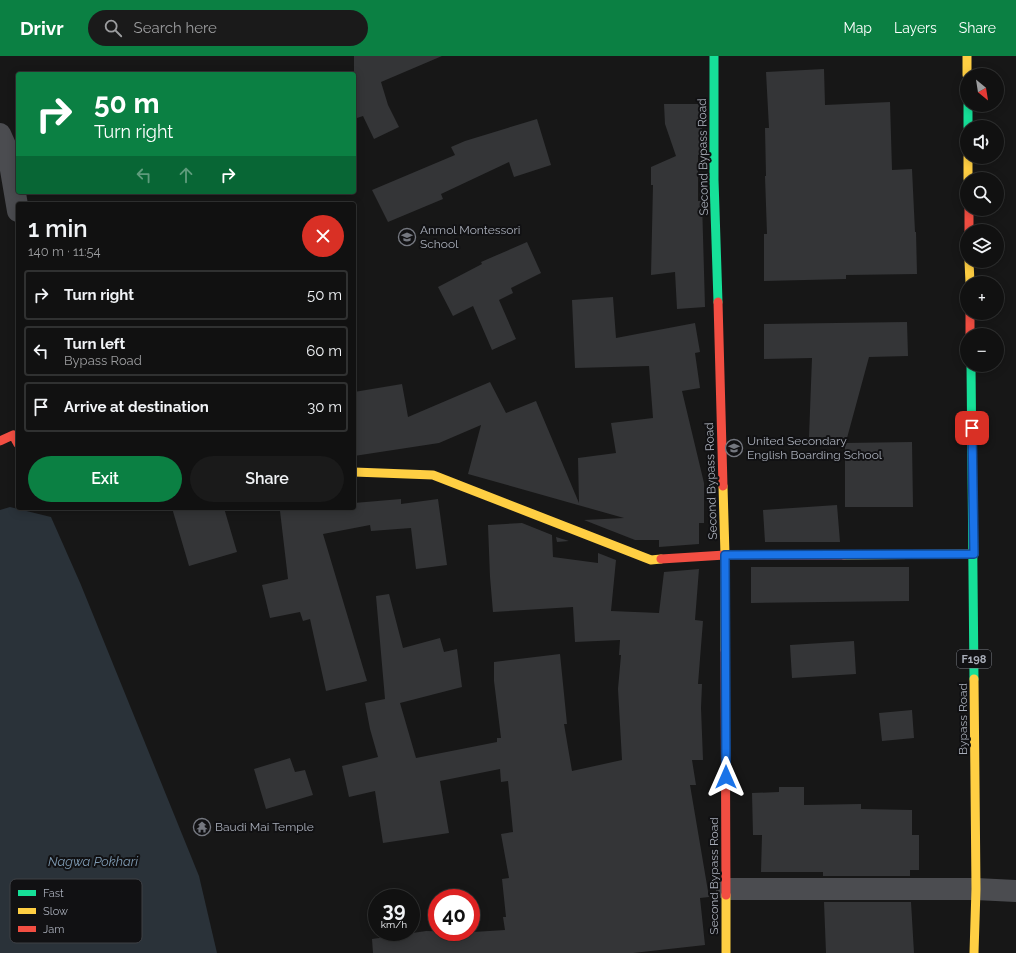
<!DOCTYPE html>
<meta charset="utf-8">
<style>
:root{--surface:#111;--page:#1a1a1a;--text:#f1f3f6;--muted:#9c9d9f;--line:#303131;--accent:#0b8043}
body{margin:0;font-family:Raleway,sans-serif;background:var(--page);color:var(--text);height:100vh;display:flex;flex-direction:column;font-size:15px;white-space:nowrap}
*{box-sizing:border-box;margin:0}
p{font-size:13px;color:var(--muted)}
.icon{flex:none;width:22px;height:22px;fill:none;stroke:currentColor;stroke-width:2;stroke-linecap:round;stroke-linejoin:round}
.map{position:relative;flex:1;overflow:hidden}
.drawer{position:absolute;left:16px;top:146px;width:340px;height:308px;display:flex;flex-direction:column;background:var(--surface);border-radius:4px;box-shadow:0 2px 10px #0003,0 0 0 1px var(--line)}
.drawer>*{flex:none}
.banner{position:absolute;left:16px;top:16px;width:340px;height:122px;border-radius:4px;box-shadow:0 2px 10px #0003,0 0 0 1px var(--line);background:#0b8043;color:#fff;overflow:hidden}
.needle{width:26px;rotate:150deg}
.fabs{position:absolute;left:960px;top:12px;display:grid;gap:8px}
.fabs a{display:grid;place-items:center;width:44px;height:44px;border-radius:50%;background:var(--surface);box-shadow:0 2px 10px #0003,0 0 0 1px var(--line);font-size:20px}
.speed{position:absolute;left:368px;top:833px;display:flex;gap:8px;font-size:20px;font-weight:700;text-align:center}
.speed>*{display:grid;place-content:center;width:52px;height:52px;border-radius:50%;background:var(--surface);box-shadow:0 2px 10px #0003,0 0 0 1px var(--line);line-height:1}
.speed small{font-size:10px;font-weight:400}
.speed .limit{border:6px solid #d22;background:#fff;color:#111}
.pin{position:absolute;display:grid;place-items:center;width:34px;height:34px;color:#fff;margin:-17px;border-radius:8px;box-shadow:0 2px 6px #0006}
.me{position:absolute;width:44px;margin:-22px;rotate:0deg;stroke-linejoin:round;filter:drop-shadow(0 0 3px #0008)}
.turn{display:flex;align-items:center;gap:14px;height:84px;padding:0 12px;font-size:18px}
.turn .icon{width:52px;height:52px;stroke-width:2.5}
.turn b{display:block;font-size:28px;line-height:34px}
.lanes{display:flex;align-items:center;height:38px;padding:0 12px;background:#0003;justify-content:center;gap:20px;direction:ltr}
.lanes .off{opacity:.35}
.round{display:grid;place-items:center;flex:none;width:42px;height:42px;border-radius:21px;background:var(--page)}
.summary{display:flex;align-items:center;justify-content:space-between;height:68px;padding:0 12px}
h1{font-size:24px;font-weight:600;line-height:30px}
.action{display:flex;gap:8px;margin-top:auto;padding:8px 12px}
.action a{flex:1;height:46px;border-radius:24px;background:var(--accent);color:#fff;font-size:16px;font-weight:600;line-height:46px;text-align:center}
.action a+a{background:var(--page);color:var(--text)}
ul{padding:0;list-style:none}
li{display:flex;align-items:center;gap:12px;height:50px;margin:0 8px 6px;padding:0 4px;border:2px solid var(--line);border-radius:4px}
li div{flex:1}
li b{display:block;font-size:15px}
li em{font-style:normal}
header{display:flex;align-items:center;gap:24px;box-sizing:border-box;height:56px;padding:0 20px;background:var(--accent);color:#fff}
header strong{font-size:19px}
nav{display:flex;gap:22px;margin-inline-start:auto;font-size:14px}
.search{width:280px;height:36px;background:var(--page);display:flex;align-items:center;gap:10px;box-sizing:border-box;padding:0 14px;border-radius:22px;color:var(--muted);font-size:15px}
.map>svg:first-child{display:block}
.water{fill:#2a3239}
.building{fill:#343537}
.lines{fill:none;stroke-linecap:round;stroke-linejoin:round}
.street{stroke:#4b4c50;stroke-width:22}
.fast{stroke:#16e098;stroke-width:9}
.slow{stroke:#ffcf43;stroke-width:9}
.jam{stroke:#f24e42;stroke-width:9}
.route-casing{stroke:#114b97;stroke-width:10}
.route{stroke:#1a73e8;stroke-width:7}
.labels{text-anchor:middle;stroke-width:4;stroke-linejoin:round;paint-order:stroke}
.shield{fill:#111113;stroke:#7b7e86;stroke-width:1}
.shield-label{font-size:11px;font-weight:bold;fill:#a8adb8}
.street-label{font-size:12px;fill:#a8adb8;stroke:#111113}
.poi-label{font-size:12px;fill:#a8adb8;stroke:#111113;text-anchor:start}
.water-label{font-size:13px;font-style:italic;fill:#7f9bb3;stroke:#111113}
.key{fill:#111113;stroke:#3e4045;stroke-width:1}
.key-label{font-size:11px;fill:#a8adb8}
</style>
<header>
<strong>Drivr</strong>
<div class="search"><svg class="icon" aria-label="search" viewBox="0 0 24 24"><circle cx="10" cy="10" r="6"/><path d="M15 15l6 6"/></svg>Search here</div>
<nav><a>Map</a><a>Layers</a><a>Share</a></nav>
</header>
<div class="map">
<svg width="1016" height="897" viewBox="0 0 1016 897">
<rect width="100%" height="100%" fill="#171717"/>
<path class="water" d="M10,451l41,10 30,68 118,291 18,77h-217v-443z"/>
<path class="building" d="M354,0h88l-61,26 7,23 11,22 -25,12 -11,-23 -9,3z
M824,13l1,36 65,-3 2,68 20,-1 3,63h1l1,42 -71,1v4l-82,2v-47h3l-2,-58h1l-1,-48h4l-3,-56z
M664,48h38v51h-4v46h4l3,106 -28,2 -2,-37 -24,3 2,-90h-2v-18l25,-11 -11,-32z
M537,63l14,46 -37,12 -5,-15 -68,32 2,5 -55,23 -16,-32 83,-35 -4,-8 14,-6z
M527,186l14,31 -30,15 2,5 -14,7 17,39 -24,11 -19,-44 -20,10 -15,-29 44,-23 -1,-2z
M613,241l3,41 79,-15 5,29 -5,1 5,35 -18,3 22,92v40h-5v21l-40,3v-7h-24l-51,-20 40,-2 -156,-44 13,-49 -42,18 -85,13v-64l48,-8 6,33 82,-35 16,31 30,-12 43,102 -1,-45 38,-5 -5,-30 42,-5 -4,-52 -74,2 -3,-68z
M907,266l1,34 -39,1 -22,81 -38,-1 3,-79 -48,1v-35z
M912,386l1,65h-68v-64z
M401,443v5l37,-5 9,66 -31,4 -5,-41 -40,3 -1,-6 -47,9 44,147 -41,10 -16,-72 -7,2 -3,-9 -30,6 -8,-33 26,-6 -8,-68 26,-3h48v-5z
M837,449l3,37h-75l-2,-32z
M172,452h52l13,44 -48,14z
M522,467l30,12 1,22 45,6v-10l18,7 -5,51 48,2 5,-41 35,-3 -4,51 8,1 -5,63h4l-1,24 2,52h-11l4,25h-6l19,112 -9,1 5,47 -72,8h-260l-1,-14 54,-8 47,1 32,-2 -2,-13h3l-4,-38 7,-1 -8,-44 12,-2 -5,-51 -7,1 -1,-13 -60,12 9,52 -66,10 -8,-52 -26,6 -7,-31 36,-9 -8,-28 -5,-26 20,-4 -9,-103 13,-2 14,54 37,-10 4,14 13,-3 5,38 -62,16 16,55 81,-16v-4h4l-7,-57v-19l66,-8 7,70h-3l8,47 50,-11 -4,-71 3,-34h-2l1,-15 -45,2 -2,-35 -80,5 -3,-35 -2,-52z
M556,481l13,4 -12,1z
M751,511h158v34l-158,2z
M854,585l2,33 -64,4 -2,-33z
M912,654l2,28 -32,3 -3,-28z
M290,702l5,14 10,-2 8,25 -47,14 -12,-40z
M779,731h25v18l57,-1v5l51,1v25h7v35h-9v6h-87v-4h-62l1,-37h-9l-1,-42 27,-1z
M824,846h87l3,51h-88z"/>
<g class="lines">
<path class="street" d="M0,78l8,18 10,59
M727,833h249l40,2"/>
<path class="fast" d="M714,0v124l4,122
M968,49v22
M971,309l3,314"/>
<path class="slow" d="M967,0v19
M968,101v22
M969,205l1,22
M354,416l79,3 218,85 10,-1
M723,430l2,69v95
M844,499l130,-1
M974,623l2,210 -2,64
M726,839v58"/>
<path class="jam" d="M969,153v22
M718,246l5,184
M970,257v22
M0,385l13,-6 5,9
M661,503l64,-4h119
M725,594l1,245"/>
</g>
<g class="lines">
<g class="route-casing">
<path id="route" d="M726,721l-1,-222 249,-1 -2,-126"/>
</g>
<use href="#route" class="route"/>
</g>
<defs>
<g id="school-ring" transform="scale(0.9)"><circle r="9.5" fill="#111113" stroke="#757880" stroke-width="1.5"/><path d="M0-5L7-2L0 1L-7-2ZM-4 1L0 2.5L4 1V4Q0 6-4 4Z" fill="#757880"/></g>
<g id="temple-ring" transform="scale(0.9)"><circle r="9.5" fill="#111113" stroke="#757880" stroke-width="1.5"/><path d="M0-6L5-2H3V0L6.5 2.5H4V6H1.5V3h-3V6H-4V2.5H-6.5L-3 0V-2H-5Z" fill="#757880"/></g>
</defs>
<g fill-rule="evenodd">
<use href="#school-ring" x="407" y="181"/>
<use href="#school-ring" x="734" y="392"/>
<use href="#temple-ring" x="202" y="771"/>
</g>
<g class="labels">
<rect class="shield" x="957" y="594" width="34" height="18" rx="3"/>
<g class="shield-label">
<text x="974" y="607">F198</text>
</g>
<g class="street-label">
<text transform="translate(703 101) rotate(-91)" y="4">Second Bypass Road</text>
<text transform="translate(711 425) rotate(-92)" y="4">Second Bypass Road</text>
<text transform="translate(963 663) rotate(-90)" y="4">Bypass Road</text>
<text transform="translate(714 820) rotate(-90)" y="4">Second Bypass Road</text>
</g>
<g class="poi-label">
<text x="420" y="178">Anmol Montessori<tspan x="420" dy="14">School</tspan></text>
<text x="747" y="389">United Secondary<tspan x="747" dy="14">English Boarding School</tspan></text>
<text x="215" y="775">Baudi Mai Temple</text>
</g>
<g class="water-label">
<text x="93" y="810">Nagwa Pokhari</text>
</g>
</g>
<rect x="10" y="823" width="132" height="64" rx="6" class="key"/>
<rect x="18" y="834" width="18" height="6" fill="#16e098"/>
<rect x="18" y="852" width="18" height="6" fill="#ffcf43"/>
<rect x="18" y="870" width="18" height="6" fill="#f24e42"/>
<g class="key-label">
<text x="43" y="841">Fast</text>
<text x="43" y="859">Slow</text>
<text x="43" y="877">Jam</text>
</g>
</svg>
<div class="fabs">
<a><svg class="needle" viewBox="-14 -14 28 28"><path d="M0-13l5 13h-10z" fill="#e53935"/><path d="M0 13l5-13h-10z" fill="#9c9d9f"/></svg></a>
<a><svg class="icon" aria-label="sound" viewBox="0 0 24 24"><path d="M4 9h4l5-4v14l-5-4H4zM17 9q2 3 0 6"/></svg></a>
<a><svg class="icon" aria-label="search" viewBox="0 0 24 24"><circle cx="10" cy="10" r="6"/><path d="M15 15l6 6"/></svg></a>
<a><svg class="icon" aria-label="layers" viewBox="0 0 24 24"><path d="M12 4l9 5-9 5-9-5zM3 14l9 5 9-5"/></svg></a>
<a>+</a>
<a>−</a>
</div>
<div class="speed"><div>39<small>km/h</small></div><div class="limit">40</div></div>
<div class="pin" style="left:972px;top:372px;background:#d93025"><svg class="icon" aria-label="arrive" viewBox="0 0 24 24"><path d="M6 21V4h12l-3 4 3 4H6"/></svg></div>
<svg class="me" style="left:726px;top:721px" viewBox="-20 -20 40 40"><path d="M0-17L14 15 0 8-14 15z" fill="#1a73e8" stroke="#fff" stroke-width="4"/></svg>
<div class="banner">
<div class="turn"><svg class="icon" aria-label="right" viewBox="0 0 24 24"><path d="M7 20v-9h11M14 6l5 5-5 5"/></svg><div><b>50 m</b>Turn right</div></div>
<div class="lanes"><svg class="icon off" aria-label="left" viewBox="0 0 24 24"><path d="M17 20v-9H6M10 6l-5 5 5 5"/></svg><svg class="icon off" aria-label="ahead" viewBox="0 0 24 24"><path d="M12 20V5M6 11l6-6 6 6"/></svg><svg class="icon" aria-label="right" viewBox="0 0 24 24"><path d="M7 20v-9h11M14 6l5 5-5 5"/></svg></div>
</div>
<section class="drawer">
<div class="summary"><div><h1>1 min</h1><p>140 m · 11:54</p></div><a class="round" style="background:#d93025;color:#fff"><svg class="icon" aria-label="close" viewBox="0 0 24 24"><path d="M6 6l12 12M18 6L6 18"/></svg></a></div>
<ul>
<li><svg class="icon" aria-label="right" viewBox="0 0 24 24"><path d="M7 20v-9h11M14 6l5 5-5 5"/></svg><div><b>Turn right</b></div><em>50 m</em></li>
<li><svg class="icon" aria-label="left" viewBox="0 0 24 24"><path d="M17 20v-9H6M10 6l-5 5 5 5"/></svg><div><b>Turn left</b><p>Bypass Road</p></div><em>60 m</em></li>
<li><svg class="icon" aria-label="arrive" viewBox="0 0 24 24"><path d="M6 21V4h12l-3 4 3 4H6"/></svg><div><b>Arrive at destination</b></div><em>30 m</em></li>
</ul>
<div class="action"><a>Exit</a><a>Share</a></div>
</section>
</div>
